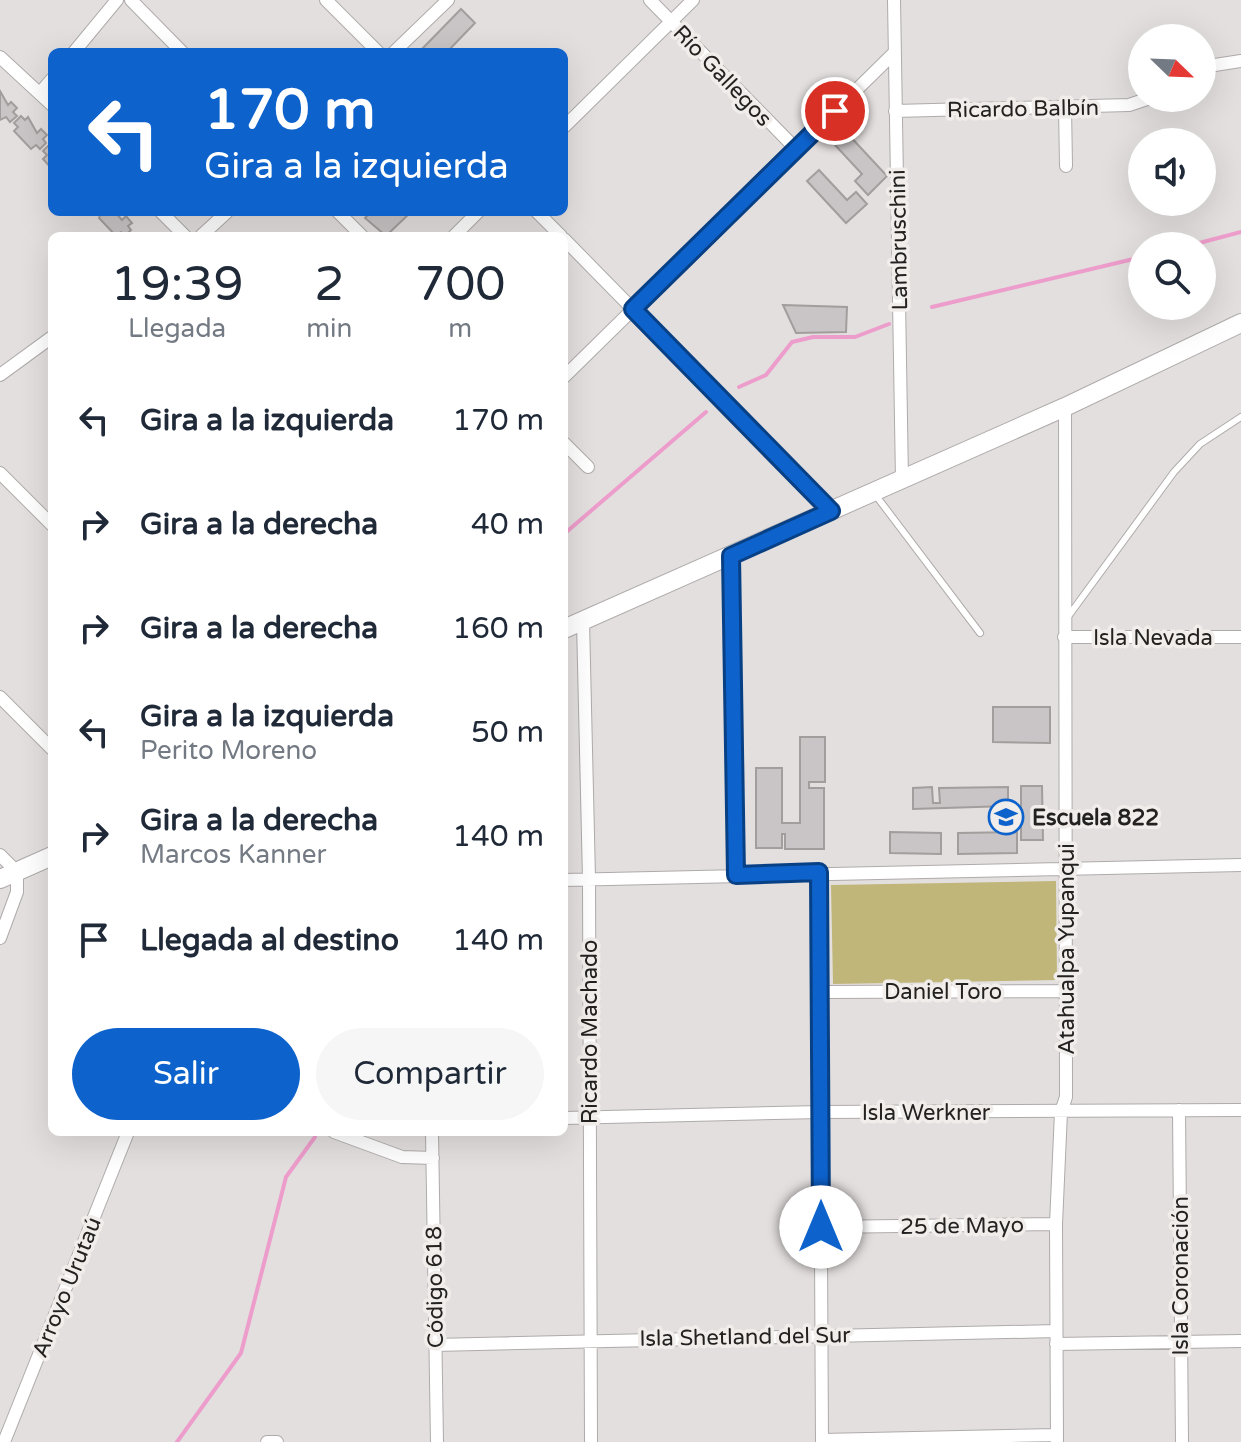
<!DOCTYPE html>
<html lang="es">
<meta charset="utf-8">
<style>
:root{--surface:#fff;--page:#f6f6f7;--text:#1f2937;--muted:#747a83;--accent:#0d62cc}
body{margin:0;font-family:"Varela Round",sans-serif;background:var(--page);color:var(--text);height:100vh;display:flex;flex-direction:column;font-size:30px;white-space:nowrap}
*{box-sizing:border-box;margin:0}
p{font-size:26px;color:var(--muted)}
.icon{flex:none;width:44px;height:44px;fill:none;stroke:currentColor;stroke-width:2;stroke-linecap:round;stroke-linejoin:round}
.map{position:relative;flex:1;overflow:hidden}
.drawer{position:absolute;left:48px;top:232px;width:520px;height:904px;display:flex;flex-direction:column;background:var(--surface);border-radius:12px;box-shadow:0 8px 32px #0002}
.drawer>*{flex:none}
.guide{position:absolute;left:48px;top:48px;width:520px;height:168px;border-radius:12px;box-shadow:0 8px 32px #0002;background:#0d62cc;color:#fff;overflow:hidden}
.needle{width:52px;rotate:113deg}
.fabs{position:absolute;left:1128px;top:24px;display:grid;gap:16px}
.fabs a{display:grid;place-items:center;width:88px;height:88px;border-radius:50%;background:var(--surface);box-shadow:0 8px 32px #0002;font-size:40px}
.pin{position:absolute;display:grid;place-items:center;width:68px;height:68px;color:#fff;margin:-34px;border:4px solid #fff;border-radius:50%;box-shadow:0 2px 8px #0007}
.me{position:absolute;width:88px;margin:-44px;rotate:0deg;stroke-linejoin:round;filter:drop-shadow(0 0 6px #0008)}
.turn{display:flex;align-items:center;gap:28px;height:168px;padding:0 24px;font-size:36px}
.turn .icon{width:104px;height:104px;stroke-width:2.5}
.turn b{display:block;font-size:56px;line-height:68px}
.eta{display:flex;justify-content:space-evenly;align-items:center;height:136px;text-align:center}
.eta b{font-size:48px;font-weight:600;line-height:56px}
.primary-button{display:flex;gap:16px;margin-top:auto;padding:16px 24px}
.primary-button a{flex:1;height:92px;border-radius:48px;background:var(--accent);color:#fff;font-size:32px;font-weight:600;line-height:92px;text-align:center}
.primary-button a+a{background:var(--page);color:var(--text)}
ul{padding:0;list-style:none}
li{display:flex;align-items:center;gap:24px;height:104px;padding:0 24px}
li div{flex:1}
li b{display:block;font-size:30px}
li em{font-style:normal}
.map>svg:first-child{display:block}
.green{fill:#c0b679}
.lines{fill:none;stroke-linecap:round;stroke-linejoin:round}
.stream{stroke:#ed9dcb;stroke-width:4}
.building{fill:#c9c4c5;stroke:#a29e9e;stroke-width:2}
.lane-casing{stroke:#afabaa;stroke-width:8}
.street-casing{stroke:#afabaa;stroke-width:14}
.secondary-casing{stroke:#afabaa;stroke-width:20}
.lane{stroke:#fff;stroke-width:6}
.street{stroke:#fff;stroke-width:12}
.secondary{stroke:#fff;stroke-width:18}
.route-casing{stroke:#084085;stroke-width:20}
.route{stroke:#0d62cc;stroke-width:14}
.labels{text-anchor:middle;stroke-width:7;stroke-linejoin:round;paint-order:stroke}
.street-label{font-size:22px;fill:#232221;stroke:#f1edeb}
.poi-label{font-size:22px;font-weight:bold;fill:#232221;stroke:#f1edeb;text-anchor:start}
</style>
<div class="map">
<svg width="1241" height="1442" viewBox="0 0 1241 1442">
<rect width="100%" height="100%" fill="#e3dfde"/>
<path class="green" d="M1056,881l1,99 -224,4 -2,-99z"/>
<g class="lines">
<path class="stream" d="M1188,246l53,-14
M932,307l210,-50
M739,387l27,-12 26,-33 21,-5h42l34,-13
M564,534l142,-122
M177,1442l64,-89 45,-176 29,-40"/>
</g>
<path class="building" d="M461,9l14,14 -28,29h-28z
M0,91l8,14 3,-3 6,6 -4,4 4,4 -7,6 -4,-5 -6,3z
M21,116l4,4 3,-3 9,16 4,-4 6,6 -4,4 3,4 -6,6 -4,-4 -5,4 -17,-18 4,-4 -4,-4z
M847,133l40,43 -19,19 -13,-14 7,-7 -27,-29z
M50,144l2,2v23l-9,-10 4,-4 -4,-4z
M819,170l28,30 9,-8 11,12 -21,19 -39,-42z
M101,212h14l7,8 4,-4 6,7 -4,3 3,4 -6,6 -4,-4 -5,4 -17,-18z
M371,212h40l-25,24 -21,-18z
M783,305l64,2 -1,25 -50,1z
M993,707h57v36l-57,-1z
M800,737h25v45h-16v6h15v61h-39v-15h-3v14h-26v-80h26v55h18z
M1021,786h21l1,54h-22z
M932,787l1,16h7l-1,-15 69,-1v19l-95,3v-21z
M890,832l51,1v21l-51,-1z
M1017,832v21l-59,1v-21z"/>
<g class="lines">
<g class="lane-casing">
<path id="lane" d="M874,493l106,140
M1067,618l107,-146 26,-28 41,-27"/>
</g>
<g class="street-casing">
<path id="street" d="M131,0l51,52
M326,0l52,52
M650,0l146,149
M894,0l8,480
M74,52l43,-52
M394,52l54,-52
M0,57l52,48
M1202,67l39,-6
M40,93l12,-14
M1065,107l1,59
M895,111l234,-6 21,-7
M564,127l129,-127
M161,212l24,24
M338,212l24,24
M537,212l24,24
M201,236l26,-24
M454,236l24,-24
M564,239l267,272
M0,375l52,-38
M564,377l330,-324
M564,443l24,24
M0,473l52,52
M731,556l5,319
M583,621l6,258 2,563
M1064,637h177
M0,697l52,52
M0,855l17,17v20l-17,46
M819,872l3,570
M564,880l677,-15
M820,992l246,-1
M1179,1110l3,332
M564,1118l256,-6 421,-2
M334,1132l68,25 31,1
M432,1132l5,310
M821,1227l235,-3
M1056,1344l185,-3
M434,1345l622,-14
M822,1440l235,-5
M4,1442l124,-310
M267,1442h10
M1057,1442l-1,-218 5,-112 5,-15 -1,-690"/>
</g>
<g class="secondary-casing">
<path id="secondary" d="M564,629l501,-222 176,-84
M0,879l52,-23"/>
</g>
<use href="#lane" class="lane"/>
<use href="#street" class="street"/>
<use href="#secondary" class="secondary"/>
</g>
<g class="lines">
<g class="route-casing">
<path id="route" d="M821,1227l-2,-355 -83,3 -5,-319 100,-45 -198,-202 202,-198"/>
</g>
<use href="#route" class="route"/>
</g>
<defs>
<g id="school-ring" transform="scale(1.8)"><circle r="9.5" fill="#f1edeb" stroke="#0d62cc" stroke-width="1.5"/><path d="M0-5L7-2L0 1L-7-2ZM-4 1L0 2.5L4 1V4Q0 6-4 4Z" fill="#0d62cc"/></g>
</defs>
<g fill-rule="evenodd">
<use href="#school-ring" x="1006" y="817"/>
</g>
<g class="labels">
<g class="street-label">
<text transform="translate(723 75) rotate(46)" y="8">Río Gallegos</text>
<text transform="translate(1023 108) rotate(-1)" y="8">Ricardo Balbín</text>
<text transform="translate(898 240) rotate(-91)" y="8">Lambruschini</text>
<text x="1153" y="645">Isla Nevada</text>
<text transform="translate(1066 949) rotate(-90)" y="8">Atahualpa Yupanqui</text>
<text x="943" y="999">Daniel Toro</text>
<text transform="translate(589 1032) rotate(-90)" y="8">Ricardo Machado</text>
<text x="926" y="1120">Isla Werkner</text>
<text transform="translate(962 1225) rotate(-1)" y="8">25 de Mayo</text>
<text transform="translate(1180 1276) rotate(-90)" y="8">Isla Coronación</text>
<text transform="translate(66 1287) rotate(-68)" y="8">Arroyo Urutaú</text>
<text transform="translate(434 1287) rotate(-91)" y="8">Código 618</text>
<text transform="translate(745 1336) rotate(-1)" y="8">Isla Shetland del Sur</text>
</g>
<g class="poi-label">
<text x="1032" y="825">Escuela 822</text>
</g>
</g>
</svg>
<div class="fabs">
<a><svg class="needle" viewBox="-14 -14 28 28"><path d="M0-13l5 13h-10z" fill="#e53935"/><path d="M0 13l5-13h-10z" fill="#747a83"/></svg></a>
<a><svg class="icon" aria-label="sound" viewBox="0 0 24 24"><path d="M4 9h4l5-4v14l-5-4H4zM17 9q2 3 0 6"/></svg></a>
<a><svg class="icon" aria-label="search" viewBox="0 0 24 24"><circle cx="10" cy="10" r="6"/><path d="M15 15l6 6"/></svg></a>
</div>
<div class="pin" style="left:835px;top:111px;background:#d93025"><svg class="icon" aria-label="arrive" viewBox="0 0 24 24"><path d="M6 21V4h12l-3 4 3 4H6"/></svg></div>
<svg class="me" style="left:821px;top:1227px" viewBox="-20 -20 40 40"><circle r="19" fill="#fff"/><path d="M0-13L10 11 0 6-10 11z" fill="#0d62cc"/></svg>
<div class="guide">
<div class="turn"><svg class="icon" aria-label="left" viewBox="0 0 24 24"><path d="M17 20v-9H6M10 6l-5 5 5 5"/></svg><div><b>170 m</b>Gira a la izquierda</div></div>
</div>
<section class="drawer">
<div class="eta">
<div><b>19:39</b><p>Llegada</p></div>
<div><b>2</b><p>min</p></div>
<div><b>700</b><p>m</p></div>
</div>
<ul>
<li><svg class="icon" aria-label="left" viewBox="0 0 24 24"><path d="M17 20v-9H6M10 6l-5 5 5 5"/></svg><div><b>Gira a la izquierda</b></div><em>170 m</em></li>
<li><svg class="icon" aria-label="right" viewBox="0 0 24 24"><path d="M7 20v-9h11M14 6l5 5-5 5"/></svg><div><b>Gira a la derecha</b></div><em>40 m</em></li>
<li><svg class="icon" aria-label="right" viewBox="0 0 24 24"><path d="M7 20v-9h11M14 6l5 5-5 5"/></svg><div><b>Gira a la derecha</b></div><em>160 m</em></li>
<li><svg class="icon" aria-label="left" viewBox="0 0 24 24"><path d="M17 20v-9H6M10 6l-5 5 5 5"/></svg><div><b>Gira a la izquierda</b><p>Perito Moreno</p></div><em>50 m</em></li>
<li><svg class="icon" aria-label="right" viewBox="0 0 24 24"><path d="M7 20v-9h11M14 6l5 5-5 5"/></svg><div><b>Gira a la derecha</b><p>Marcos Kanner</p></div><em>140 m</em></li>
<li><svg class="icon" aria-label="arrive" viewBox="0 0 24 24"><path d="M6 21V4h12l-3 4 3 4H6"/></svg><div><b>Llegada al destino</b></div><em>140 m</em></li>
</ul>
<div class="primary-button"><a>Salir</a><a>Compartir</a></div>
</section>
</div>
